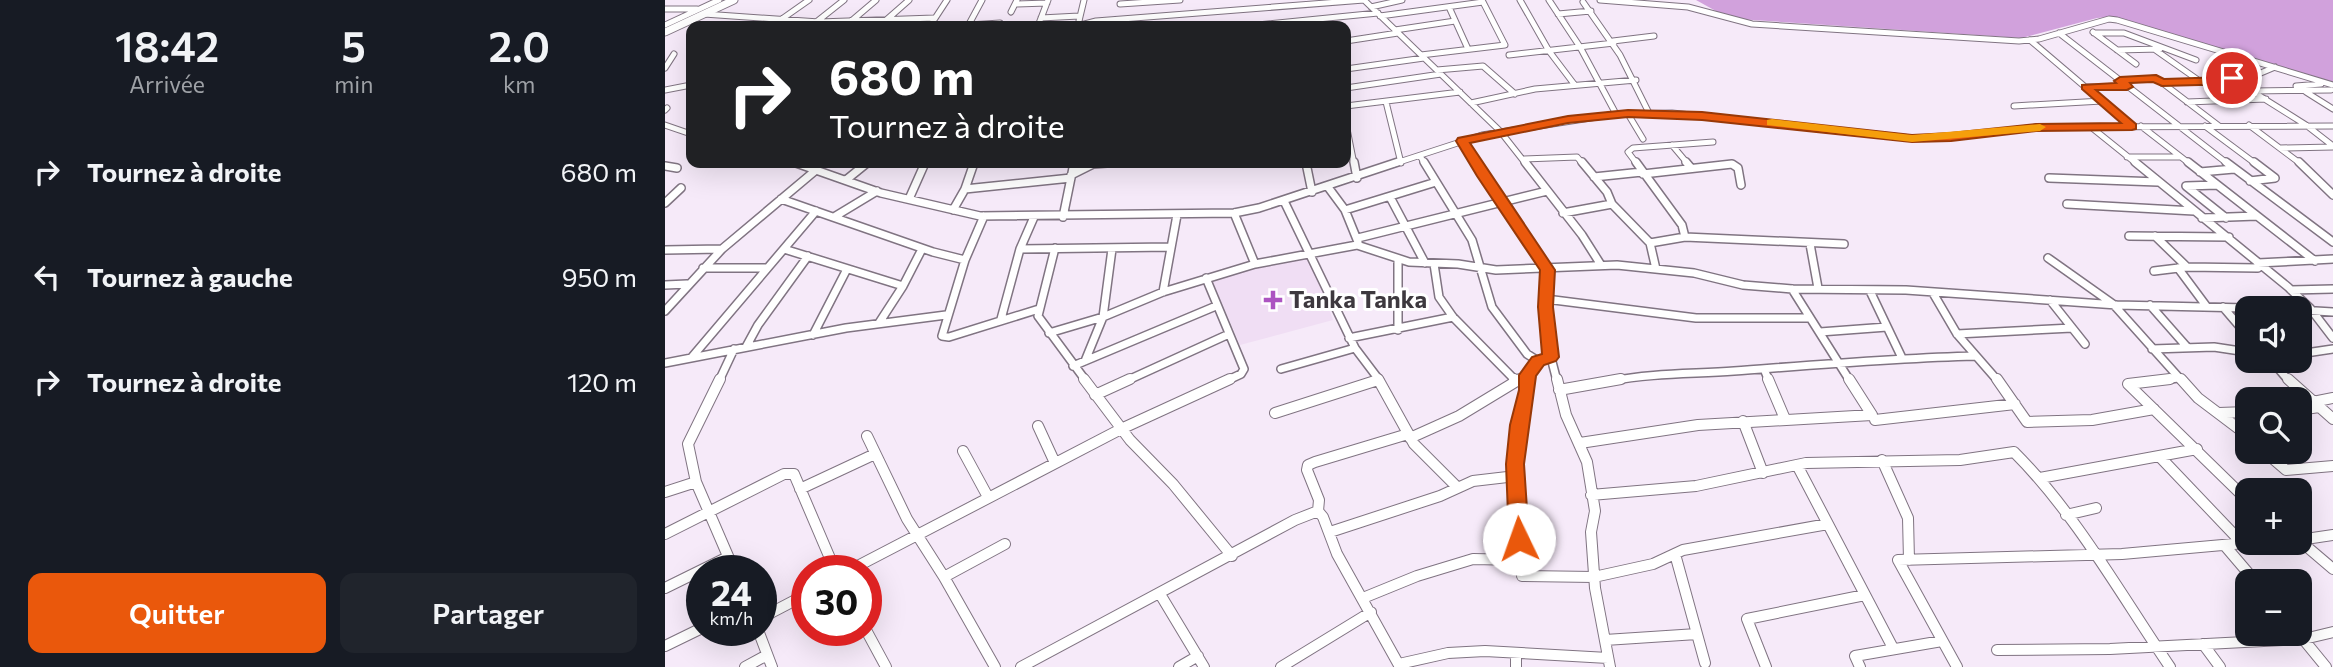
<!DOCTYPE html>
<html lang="fr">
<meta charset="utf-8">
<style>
:root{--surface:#171b24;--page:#20242c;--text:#f1f3f6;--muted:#9ea1a6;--accent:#ea580c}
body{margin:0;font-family:Commissioner,sans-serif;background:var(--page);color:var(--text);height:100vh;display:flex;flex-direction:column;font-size:26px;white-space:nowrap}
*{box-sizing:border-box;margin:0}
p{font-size:23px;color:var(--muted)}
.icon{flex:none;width:38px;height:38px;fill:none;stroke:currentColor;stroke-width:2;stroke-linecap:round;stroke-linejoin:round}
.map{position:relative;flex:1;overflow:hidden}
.drawer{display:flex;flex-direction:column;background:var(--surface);width:665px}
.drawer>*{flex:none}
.hud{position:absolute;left:21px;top:21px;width:665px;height:147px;border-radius:14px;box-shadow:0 7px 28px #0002;background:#202124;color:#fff;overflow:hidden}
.fabs{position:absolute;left:1570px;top:296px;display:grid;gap:14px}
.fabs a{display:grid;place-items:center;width:77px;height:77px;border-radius:14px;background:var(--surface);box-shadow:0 7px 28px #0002;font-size:35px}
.speed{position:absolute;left:21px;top:555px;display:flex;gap:14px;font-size:35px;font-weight:700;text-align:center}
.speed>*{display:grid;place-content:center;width:91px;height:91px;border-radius:50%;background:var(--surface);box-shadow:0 7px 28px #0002;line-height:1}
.speed small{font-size:18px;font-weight:400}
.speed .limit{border:10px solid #d22;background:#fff;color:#111}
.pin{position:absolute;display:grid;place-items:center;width:60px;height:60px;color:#fff;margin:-30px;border:4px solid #fff;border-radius:50%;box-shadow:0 2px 7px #0007}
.me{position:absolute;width:77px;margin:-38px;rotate:357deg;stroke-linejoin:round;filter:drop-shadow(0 0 5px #0008)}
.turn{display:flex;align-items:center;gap:24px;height:147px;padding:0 28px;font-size:32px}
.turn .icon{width:91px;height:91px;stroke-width:2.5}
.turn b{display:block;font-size:49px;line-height:60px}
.eta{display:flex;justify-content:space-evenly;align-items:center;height:119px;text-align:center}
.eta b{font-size:42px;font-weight:600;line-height:49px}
.cta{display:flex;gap:14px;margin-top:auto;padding:14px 28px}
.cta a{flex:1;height:80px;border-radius:14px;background:var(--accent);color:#fff;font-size:28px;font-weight:600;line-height:80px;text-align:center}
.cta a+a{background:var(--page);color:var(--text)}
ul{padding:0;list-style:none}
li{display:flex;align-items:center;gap:21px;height:105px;padding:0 28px}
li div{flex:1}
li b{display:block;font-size:26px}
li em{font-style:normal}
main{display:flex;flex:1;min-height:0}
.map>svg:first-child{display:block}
.built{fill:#f0def4}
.forest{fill:#d1a1dc}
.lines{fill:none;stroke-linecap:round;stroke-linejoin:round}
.minor-far2-casing{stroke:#807482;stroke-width:7}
.minor-far1-casing{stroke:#807482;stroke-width:10}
.minor-casing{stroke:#807482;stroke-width:12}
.major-casing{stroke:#807482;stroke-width:9}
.minor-far2{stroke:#fff;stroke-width:5}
.minor-far1{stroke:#fff;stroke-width:7}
.minor{stroke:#fff;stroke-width:10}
.major{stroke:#fff;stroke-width:7}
.route{fill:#ea580c;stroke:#983908;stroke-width:2}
.slow{fill:#f59e0b}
.poi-dot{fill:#ac54c1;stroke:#fff;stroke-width:2.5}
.labels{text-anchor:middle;stroke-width:6;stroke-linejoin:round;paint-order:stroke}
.poi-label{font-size:24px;font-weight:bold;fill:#3d383e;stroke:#fff;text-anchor:start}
</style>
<main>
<section class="drawer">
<div class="eta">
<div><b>18:42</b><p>Arrivée</p></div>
<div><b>5</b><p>min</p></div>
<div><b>2.0</b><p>km</p></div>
</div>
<ul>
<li><svg class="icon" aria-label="right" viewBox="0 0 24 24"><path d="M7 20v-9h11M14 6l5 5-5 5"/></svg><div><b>Tournez à droite</b></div><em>680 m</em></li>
<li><svg class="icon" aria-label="left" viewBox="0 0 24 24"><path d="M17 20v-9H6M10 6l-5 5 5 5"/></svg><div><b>Tournez à gauche</b></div><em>950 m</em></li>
<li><svg class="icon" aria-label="right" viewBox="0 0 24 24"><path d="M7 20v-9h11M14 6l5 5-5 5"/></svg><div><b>Tournez à droite</b></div><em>120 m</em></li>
</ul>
<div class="cta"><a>Quitter</a><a>Partager</a></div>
</section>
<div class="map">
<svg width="1668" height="667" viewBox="0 0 1668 667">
<rect width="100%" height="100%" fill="#f6eaf9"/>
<path class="built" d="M638,256l8,3 22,61 -93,25 -28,-65z"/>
<path class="forest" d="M1031,0h637v83l-225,-66 -11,1 -75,20 -285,-19 -14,-4z"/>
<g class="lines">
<g class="minor-far2-casing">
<path id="minor-far2" d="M699,0l136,131 26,33
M855,0l29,51 25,33
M884,0l31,47 36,67
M935,0l88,7 64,17 267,17 20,-2 70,-20 8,1 216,65
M918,2l37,53 29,58
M352,4l30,-1
M455,4l60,-4
M706,7l31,-7
M784,7l19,42
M0,9h32
M346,12l6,-12
M39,14l115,8 115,-4
M893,14l33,-3
M715,16l103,-14
M376,18l38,-2
M114,21l30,-21
M414,21l5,-21
M219,22l25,-22
M150,23l29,-23
M184,23l27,-23
M0,25l54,-25
M265,26l17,-26
M289,26l46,-3
M303,26l14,-26
M373,26l10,-26
M412,26l19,-5 268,-21
M583,26l130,-13
M730,30l60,-9
M1428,32l43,32
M1394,33l169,131
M1429,33h30l72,27
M1365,40l101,86
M681,41l52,-8
M948,41l41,-5
M1489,49l47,33
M1452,50l43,-1
M756,55l84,-10 -23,-45
M844,55l105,-12
M0,68l9,-14
M681,69l78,-11
M772,70l46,-4 32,28
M1558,73l83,52 27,21
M1567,78l24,-3 19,-8
M1455,81l36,-3 63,48
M1497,83l74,-3
M1631,86l25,-2
M1420,87h42
M681,88l95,-14
M0,90l26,-5
M1588,91l78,-1
M1641,92l27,17
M721,102l15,61
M1522,102l79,-3
M806,103l64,-14 101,-9
M681,106l114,-14
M1349,106l88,-5
M0,110l2,-2
M963,114l15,25
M681,124l8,40
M0,125l26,9
M1584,125l52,39
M1476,126l49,38
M1540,126l51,38
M1426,127l46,37
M797,141l14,23
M1007,145l16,19
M1615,148l53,-1
M755,156l5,8
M1462,157h53
M859,159l53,-2 6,7
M131,163l3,1
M428,164l14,-1
M728,164l89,-29 134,-21 56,-1 240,25 39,-1 85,-10 297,-1
M972,164l-9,-12 5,-4 80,-6"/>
</g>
<g class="minor-far1-casing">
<path id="minor-far1" d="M689,162l3,16
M759,162l48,78 20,67 35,47 11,7
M810,162l72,108 1,76 9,35
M860,162l57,73 19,30
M917,162l25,30 5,12 38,39 6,26
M971,162l46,63 3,12
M1021,162l5,6
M1470,162l153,125 22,21 23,30
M1523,162l127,99
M1561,162l107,80
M1634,162l34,33
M131,163l85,30 99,23 254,-3 25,-5 139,-46
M641,163l6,29
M0,166l12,2
M1535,172l34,-3
M978,174l89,-10 6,4 3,17
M406,175l22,-11 14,-1
M929,177l48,-5
M1384,178l109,4
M181,180l21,-17
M1585,181l25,-3 -21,-16
M1552,185l-31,1 40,32
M663,187l17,23 13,32
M300,189l106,-11
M725,197l35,66
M116,199l152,53 32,8
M244,199l16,-36
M619,201l71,147 25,33
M0,203l16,-15
M1402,204l127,7
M288,210l12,-21 9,-26
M680,210l91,-28
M569,213l21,51 102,-19 52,17 49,2 38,6 121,-5 77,8 49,12 49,4 114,1 211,15 130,3
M898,213l49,-9
M319,216l-19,44 -23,76 7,1 90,-28
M169,217l43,-26
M398,217l11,-54
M1537,218l55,-2
M1464,236l100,1
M1490,236l32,31
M693,238l189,-47
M985,243l35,-6 159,7
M1145,244l8,44
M390,248l-17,68 48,65
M119,249l119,37
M355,249l150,-2
M0,250l56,-1
M1383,258l65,46 69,77
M733,259v71
M769,264l5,33 14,20 63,64
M38,268h64
M1513,268l29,39
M1489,271l33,-4 71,1v-5l75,-4
M541,278l38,91 -3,5 -15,7
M0,285l22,-1
M1127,289l58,92
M1626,290l42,-1
M1205,291l32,67
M498,292l14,-77
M1268,293l24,41 41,47
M881,299l150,19h114
M1385,300l35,44
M1485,305l37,42
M1558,307l24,28
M1634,310l34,2
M0,311l57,-62 94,-79
M336,319l19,-70 14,-32
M214,323l24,-37 19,-37
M1155,332l67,-5
M384,333l54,-16 60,-25 92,-28
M1292,334l115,-6
M148,335l34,-66
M684,338l104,-21
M81,347l12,-22 50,-69
M1487,349l62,-2 33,5
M1634,354l34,-5
M27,357l124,-146
M1606,360l18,21
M420,361l18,-44 9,-68
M0,363l181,-35 100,-13
M408,366l143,-60
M616,369l74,-21
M1099,369l5,12
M54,381l15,-32
M461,381l103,-47
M853,381l9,-6
M862,381c0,-13 12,-20 23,-24
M946,381c41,-8 82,-7 123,-10 80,-6 160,-13 241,-15
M1491,381l22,-3"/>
</g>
<g class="minor-casing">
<path id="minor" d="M55,379l-32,65 8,38 38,88
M419,379l46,61 43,44 59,72
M713,379l36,65 43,43
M849,379l2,2
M862,379l-12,85 7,112 72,1 59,-13 30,-14 145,-26
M892,379l9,36 21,47 8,49 -4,21 4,56 15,79
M1103,379l17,40
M1184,379l23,36
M1332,379l30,43 65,-2 62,-11
M1516,379l17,19 49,37
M1623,379l45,40
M1463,384l119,116
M1463,384l42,-5
M894,390l62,-11
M430,395l35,-16
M1648,402l20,-4
M1634,410l20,-3
M610,413l103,-33
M1554,413l28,-1
M1210,420l140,-16
M1078,421l20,52
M373,426l17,37
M202,436l40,83 37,58 51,90
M745,438l49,-22 61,-37
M915,443l118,-18 174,-10
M298,451l25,46
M1600,452l21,18 47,-4
M1495,457l83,87
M1217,460l26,58 1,42
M1132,465l96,183
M1375,478l157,-29
M135,489l75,-35
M0,492l31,-10
M926,495l105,-9 110,-23 154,-3 54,-8c62,62 107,143 156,215
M1401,515l30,-7
M665,532l110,-36 33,-15 43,-5
M0,534l119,-60h10l41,96
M1634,540l34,29
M1634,540l34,-5
M1561,547l29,34
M1010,554l30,109
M185,570l271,-141 109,-50
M279,577l61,-33
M0,588l63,-31
M495,594l44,73
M698,598l54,-22 56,-17 47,1
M96,618l46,-24
M93,630l14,37
M201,630l20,37
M1634,634l27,33
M940,640l92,-6
M1538,644l17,23
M0,646l37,-18
M1332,650l113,-1 194,-10 29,-7
M851,653v14
M734,664l49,-11 37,-2 123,7
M80,667l22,-12
M356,667l274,-147 23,-9
M514,667l19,-11
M616,667l90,-55
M735,667l-63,-113 -14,-37 -5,-6 1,-11 -12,-30 1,-5 7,-3 93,-28
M1101,667l-19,-48 118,-24
M1195,667l-5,-11 87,-15
M1292,667l-59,-107 224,-6 134,-12"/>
</g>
<g class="major-casing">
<path id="major" d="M0,32l69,-32"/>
</g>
<use href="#minor-far2" class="minor-far2"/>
<use href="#minor-far1" class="minor-far1"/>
<use href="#minor" class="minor"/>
<use href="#major" class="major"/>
</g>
<path class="route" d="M1491,75l8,4 63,-2 5,-2 10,5 -6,4 -74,2 -9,-4 -23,1 3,4 -6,3h-31l40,34v5l-4,1 -96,1 -85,10 -39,1 -210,-22 -74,-3 -60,6 -98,20 85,127 -2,37 6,50 -3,4 -12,4 -8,11 -12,88 5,75 -3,6 -7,3 -7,-3 -3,-6 -3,-75 4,-39 9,-35v-15l13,-18 10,-3 -4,-47 2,-37 -63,-94 -21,-35 2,-3 110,-22 60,-6 74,2 210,23 39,-2 85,-9 85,-1 -39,-34v-4l34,-2 -2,-2 6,-4z"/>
<path class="slow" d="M1107,119l140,16 128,-11 6,3 -6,4 -128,11 -145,-17v-5z"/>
<path class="poi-dot" d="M604.5 289.5h7v7h7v7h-7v7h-7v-7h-7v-7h7z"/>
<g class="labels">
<g class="poi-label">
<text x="624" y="308">Tanka Tanka</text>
</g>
</g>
</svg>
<div class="fabs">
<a><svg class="icon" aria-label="sound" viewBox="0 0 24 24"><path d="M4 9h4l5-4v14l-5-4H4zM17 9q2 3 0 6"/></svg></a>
<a><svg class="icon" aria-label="search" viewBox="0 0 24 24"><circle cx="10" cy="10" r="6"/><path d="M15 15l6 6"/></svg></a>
<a>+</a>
<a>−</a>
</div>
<div class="speed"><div>24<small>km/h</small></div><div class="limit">30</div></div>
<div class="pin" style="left:1567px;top:78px;background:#d93025"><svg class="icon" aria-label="arrive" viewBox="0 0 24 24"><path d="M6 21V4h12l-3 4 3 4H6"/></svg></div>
<svg class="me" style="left:854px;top:539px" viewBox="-20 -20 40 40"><circle r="19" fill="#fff"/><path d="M0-13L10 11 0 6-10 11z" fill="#ea580c"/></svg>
<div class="hud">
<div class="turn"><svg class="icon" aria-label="right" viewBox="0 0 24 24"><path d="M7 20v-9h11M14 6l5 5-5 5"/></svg><div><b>680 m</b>Tournez à droite</div></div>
</div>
</div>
</main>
